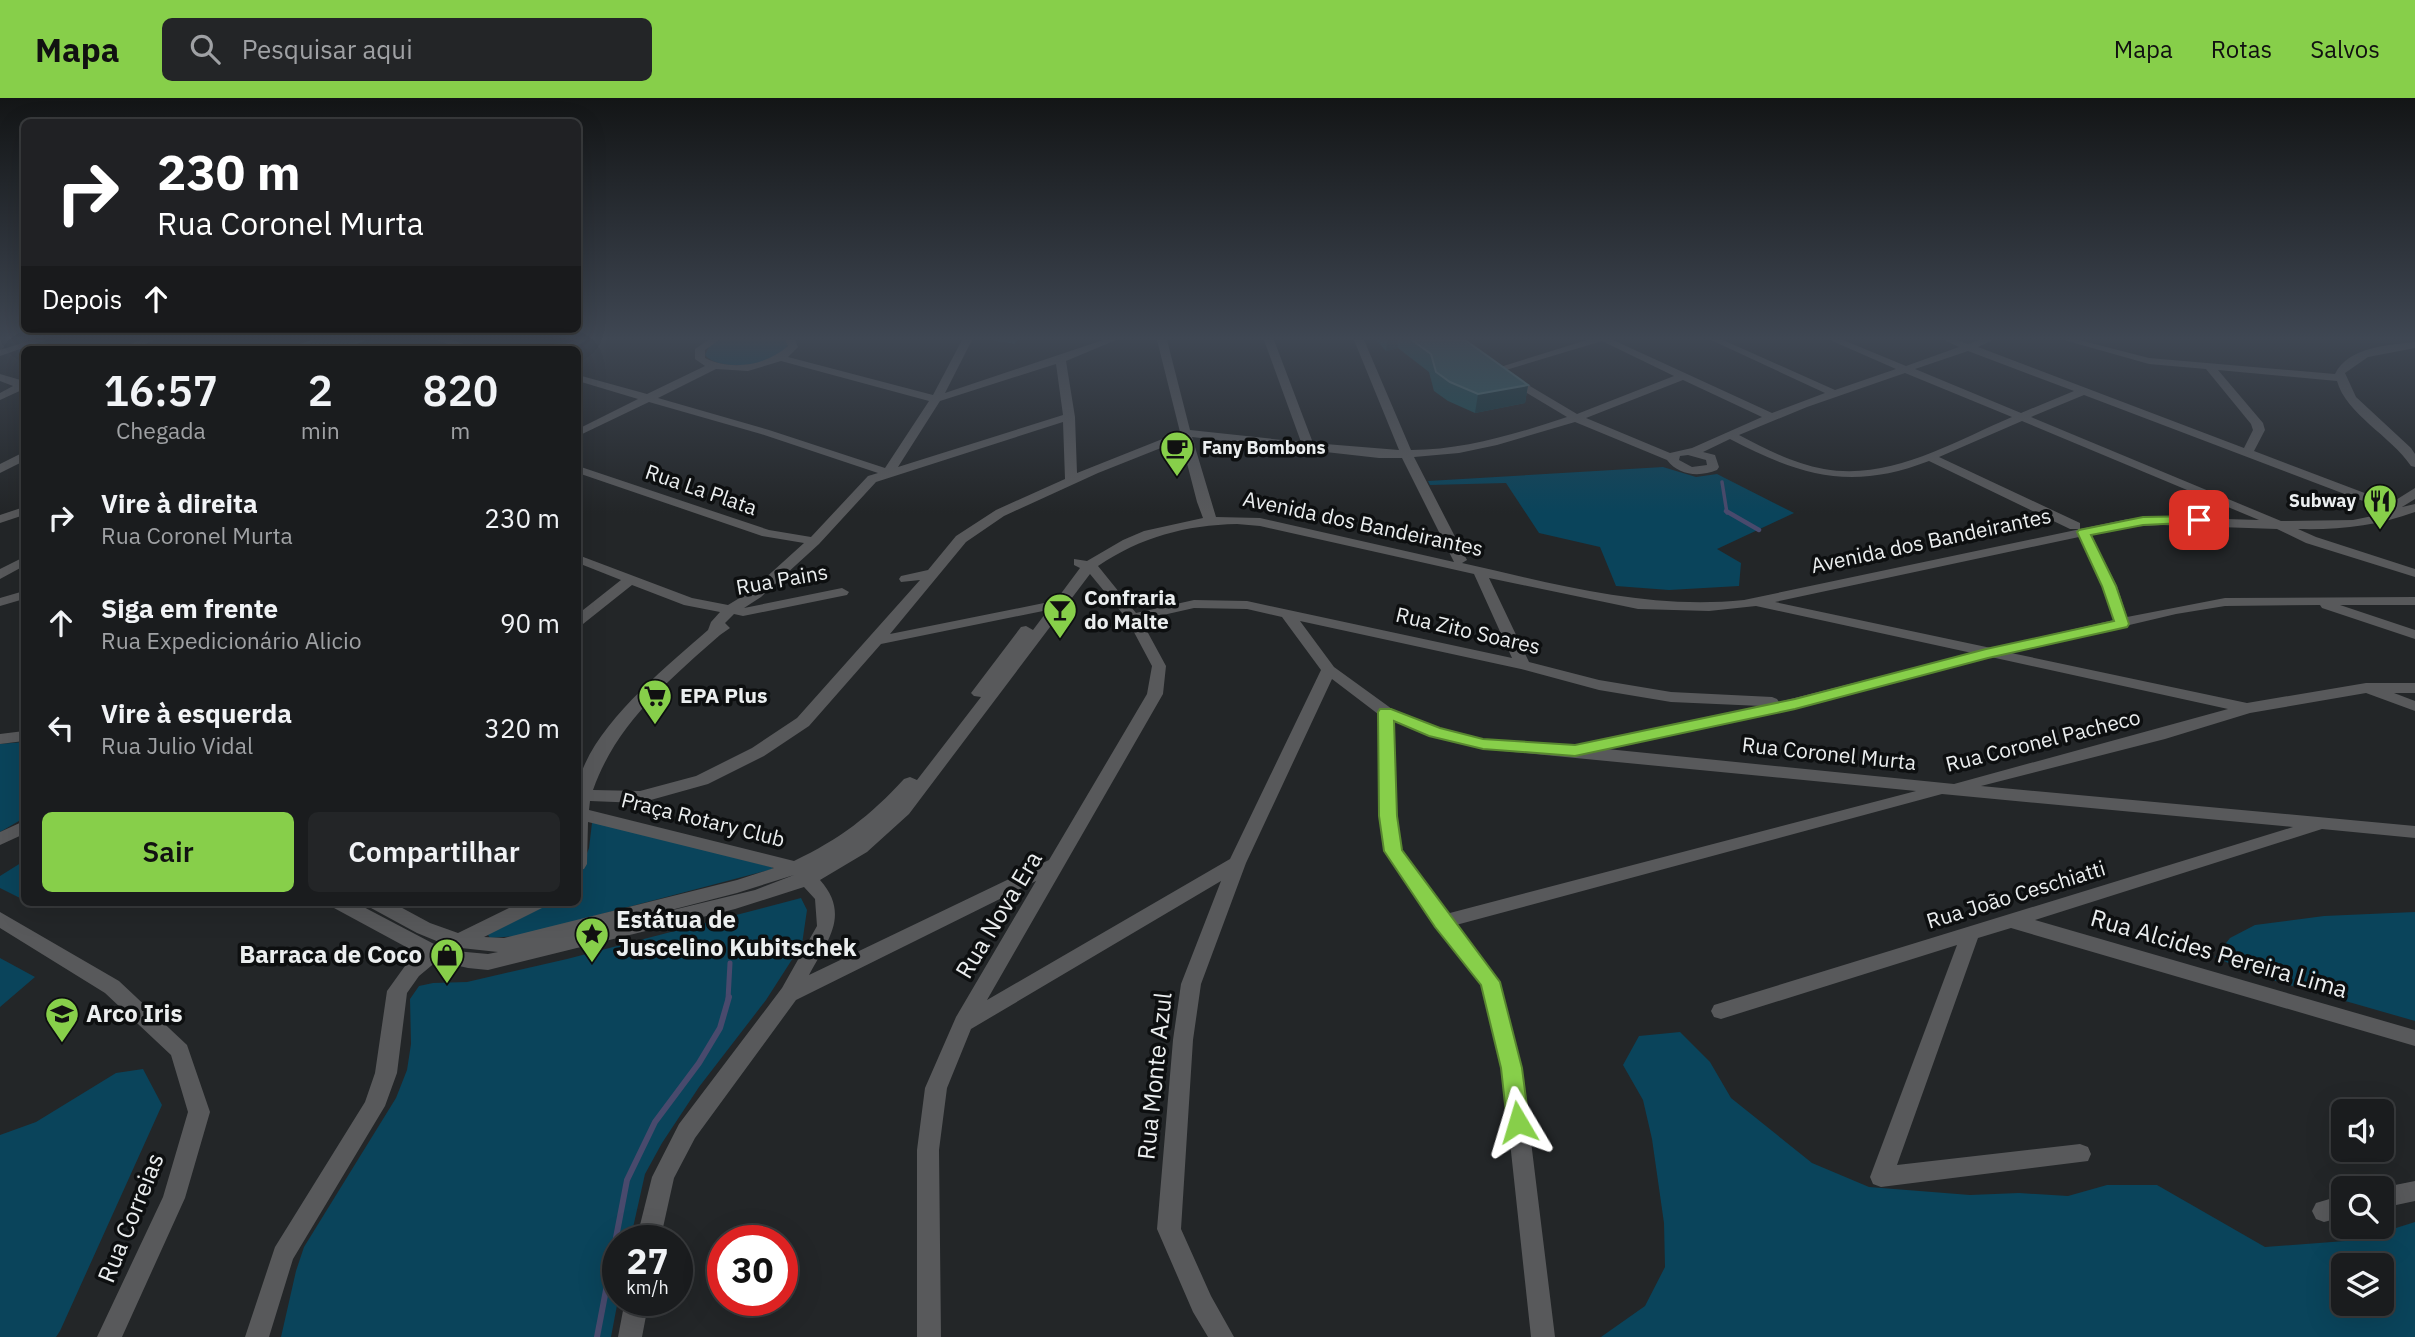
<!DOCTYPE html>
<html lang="pt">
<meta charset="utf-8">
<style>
:root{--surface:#1a1c1e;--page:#232527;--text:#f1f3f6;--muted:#9fa1a4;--line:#383a3c;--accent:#87cf4a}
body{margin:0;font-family:"IBM Plex Sans",sans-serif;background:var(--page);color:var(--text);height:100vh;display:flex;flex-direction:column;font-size:26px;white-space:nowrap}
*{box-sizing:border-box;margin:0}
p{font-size:23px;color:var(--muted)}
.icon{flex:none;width:38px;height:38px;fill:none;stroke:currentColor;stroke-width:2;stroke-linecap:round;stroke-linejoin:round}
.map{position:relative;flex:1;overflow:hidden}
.details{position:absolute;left:21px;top:248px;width:560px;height:560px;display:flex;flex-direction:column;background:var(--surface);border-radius:10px;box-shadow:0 7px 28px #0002,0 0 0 2px var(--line)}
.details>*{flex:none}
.hud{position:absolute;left:21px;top:21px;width:560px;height:214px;border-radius:10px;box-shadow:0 7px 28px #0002,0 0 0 2px var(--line);background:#202124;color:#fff;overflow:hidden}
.fabs{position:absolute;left:2331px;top:1001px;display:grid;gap:14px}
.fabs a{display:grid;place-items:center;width:63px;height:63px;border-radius:10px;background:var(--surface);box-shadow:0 7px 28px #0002,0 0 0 2px var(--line);font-size:35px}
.speed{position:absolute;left:602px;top:1127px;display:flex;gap:14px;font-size:35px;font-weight:700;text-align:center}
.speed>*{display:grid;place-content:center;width:91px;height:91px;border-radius:50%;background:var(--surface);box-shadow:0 7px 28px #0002,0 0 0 2px var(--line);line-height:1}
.speed small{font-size:18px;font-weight:400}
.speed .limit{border:10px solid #d22;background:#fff;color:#111}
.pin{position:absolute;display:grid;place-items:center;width:60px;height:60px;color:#fff;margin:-30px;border-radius:14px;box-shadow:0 4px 10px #0006}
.me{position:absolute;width:77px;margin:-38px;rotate:353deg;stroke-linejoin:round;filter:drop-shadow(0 0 5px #0008)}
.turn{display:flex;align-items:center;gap:24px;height:147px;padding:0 21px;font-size:32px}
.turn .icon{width:91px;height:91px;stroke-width:2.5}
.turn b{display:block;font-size:49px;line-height:60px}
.then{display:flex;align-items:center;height:66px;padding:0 21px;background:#0003;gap:14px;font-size:26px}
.eta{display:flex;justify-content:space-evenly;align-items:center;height:119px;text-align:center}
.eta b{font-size:42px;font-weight:600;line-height:49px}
.action{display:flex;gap:14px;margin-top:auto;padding:14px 21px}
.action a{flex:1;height:80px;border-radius:10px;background:var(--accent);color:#111;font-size:28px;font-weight:600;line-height:80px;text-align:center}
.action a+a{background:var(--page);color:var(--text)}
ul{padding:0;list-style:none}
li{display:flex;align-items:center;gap:21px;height:105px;padding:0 21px}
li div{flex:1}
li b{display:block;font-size:26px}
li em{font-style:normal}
header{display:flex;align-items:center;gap:42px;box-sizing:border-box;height:98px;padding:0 35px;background:var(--accent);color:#111}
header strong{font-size:33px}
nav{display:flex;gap:38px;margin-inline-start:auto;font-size:24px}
.search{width:490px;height:63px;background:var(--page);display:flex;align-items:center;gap:18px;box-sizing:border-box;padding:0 24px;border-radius:10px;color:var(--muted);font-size:26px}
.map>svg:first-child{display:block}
.green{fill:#0a445b;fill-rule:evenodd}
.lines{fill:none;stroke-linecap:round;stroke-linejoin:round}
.stream-far3{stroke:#494a6d;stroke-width:3.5}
.stream-far2{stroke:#494a6d;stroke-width:4.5}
.stream-far1{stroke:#494a6d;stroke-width:5}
.stream{stroke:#494a6d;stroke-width:6}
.minor{fill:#58595b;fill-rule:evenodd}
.wall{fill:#1a4f57}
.shaded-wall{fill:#14373e}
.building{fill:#306068;stroke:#4e767d;stroke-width:2}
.route{fill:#87cf4a;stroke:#588730;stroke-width:2}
.labels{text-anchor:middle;stroke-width:7;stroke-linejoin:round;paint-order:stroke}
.far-poi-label{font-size:18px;font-weight:bold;fill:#ebeeef;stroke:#0d0f10;text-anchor:start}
.street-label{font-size:21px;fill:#ebeeef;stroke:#0d0f10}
.poi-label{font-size:21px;font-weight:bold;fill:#ebeeef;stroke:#0d0f10;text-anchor:start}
.near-street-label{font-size:24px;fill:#ebeeef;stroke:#0d0f10}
.near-poi-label{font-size:24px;font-weight:bold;fill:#ebeeef;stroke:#0d0f10;text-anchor:start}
</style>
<header>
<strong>Mapa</strong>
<div class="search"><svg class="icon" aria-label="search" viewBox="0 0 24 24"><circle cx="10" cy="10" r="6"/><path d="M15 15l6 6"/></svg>Pesquisar aqui</div>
<nav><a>Mapa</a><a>Rotas</a><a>Salvos</a></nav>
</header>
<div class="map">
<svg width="2415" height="1239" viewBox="0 0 2415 1239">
<rect width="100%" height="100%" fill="#232628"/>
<path class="green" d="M720,242h65l3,4c-7,22 -69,29 -83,11l5,-10z
M1663,369l33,10 21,-3 77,39 -77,36 24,14 -2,23 -70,4 -53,-4 -16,-39 -61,-14 -33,-50 -76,2 -2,-4z
M24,644v76l-24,14v-88z
M595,724l177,45 1,2 -255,67 -28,2 -2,-3 2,-3 55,-29h33v-26l11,-29 3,-25z
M24,763v39l-24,-12v-12z
M801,800l6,12 -5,34 -36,56 -67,87 -37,56 -17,31 -15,67h-12v59l-7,37h-330l15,-66 8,-24 92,-149 11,-28 4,-26 -1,-45 9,-13 14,-3 34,-1 100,-23z
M2415,814v109l-160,-46 -40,-18 15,-19 25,-13 69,-9z
M0,860l35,19 -35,30z
M1680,934l30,30 21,36 81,65 57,24 101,8 49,-2 49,3 39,-11h50l108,62 93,-7 57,-18v115h-814l44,-31 20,-39 -1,-44 -12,-84 -9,-39 -20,-35 16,-29zM2343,1167h39v39h-39z
M143,971l19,36 -102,226 -4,6h-56v-202l36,-13 80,-49z"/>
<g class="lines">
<path class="stream-far3" d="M1722,384l5,31"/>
<path class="stream-far2" d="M1726,413l33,19"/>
<path class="stream-far1" d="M728,901l2,-36"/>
<path class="stream" d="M597,1239l30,-157 28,-58 44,-59 21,-35 9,-31"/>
<path class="minor" d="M32,242h14l-46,16v-6z
M141,242h14l-25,10h-15z
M436,242h15l32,10h-17z
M574,242h13l-19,10h-14z
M708,242h11l-14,10v8c27,13 60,8 83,-12l-3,-6h10l3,7 -10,10 145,38 29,-55h10l-27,53 158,-53h13l-50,21 9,56 2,56 103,-41 -23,-92h10l23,90 111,12 -37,-102h10l39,103 86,7 -45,-110h10l47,110c53,0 105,-16 156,-33l-62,-37v-4h8l64,38 97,-38 -72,-35 -96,29 -9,-2 90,-28h26l159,73 53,-20 -114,-53h12l112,50 61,-21 -66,-29h13l63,26 53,-19 -15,-7h13l11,4 12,-4h13l-15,7 266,101 9,-18 -2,-6 -45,-55 -57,-5 -85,-24h15l70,18 186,16c13,-27 53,-29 80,-32v6l-47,9 -23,16 11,24 55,51 4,6v13l-4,-1c-20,-30 -65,-52 -74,-85l-119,-11 45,53 2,7 -11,21 137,52 24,-15v11l-13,8 13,-3v8c-38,14 -76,18 -117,17l18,8 99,32v8l-109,-34 -29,-14 -116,-4 -33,2 -37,8 26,51 10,31 98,-19 190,-1v8h-75l75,25v9l-93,-31 -2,-3 -95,1 -49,8 -165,39 236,50 119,-20h49v10h-21l21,8v10l-49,-18 -116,20 -85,26 -184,47 434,40v12l-93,-9 -287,91 380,110v16l-404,-118 -33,10 -81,227 183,-21 8,3 3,7 -3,7 -207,26 -8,-3 -3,-7 87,-232 -236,74 -7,-2 -3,-6 3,-6 579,-178 -351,-33 -486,131 44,57 22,86 33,269h-24l-29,-269 -21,-83 -46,-58 -51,-76 -5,-35 -1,-102 -46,-35 -86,184 -45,121 -8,56 -12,189 30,67 23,41h-26l-15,-25 -36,-83 16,-189 8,-56 40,-103 -250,148 -24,59 -8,62 2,187h-24v-187l8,-62 31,-71 80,-136 -240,119 -101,138 -21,40 -14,63h-24l16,-64 27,-53 103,-136 35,-62 -2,-27 -11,-12 -69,22 -247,61 -20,-2 -31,-7 -18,15 -12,17 -10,80 -12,33 -92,153 -24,78h-24l30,-90 90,-145 10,-29 12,-82 18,-25 14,-12 -85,-46 -2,-5h24l78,41 5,-2 -22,-9 -46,-25 -2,-5h24l37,20 28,10 61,-30h25l-2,5 -58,29 20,1 233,-58 37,-12 -186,-46 -1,42 -3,5 -6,1c0,-23 -5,-64 0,-86 13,-57 87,-116 130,-154l3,-8 9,-10 -36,-7 -52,-20 -49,39 -5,1v-11l43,-34 -43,-17v-8l114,43 36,7 23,-14 53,-48 -42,-7 -184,-63v-7l191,64 42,7 57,-61 10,-3 -117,-39 -112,-32 -71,34v-7l60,-30 -60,-18v-6l69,19 58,-28 -10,-7v-10zM1968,253l106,40 -53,22 -106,-44zM781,263l148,40 -44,67 -116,-38 -111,-32 58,-29 32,2zM1056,266l7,51 -165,52 42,-66zM1905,275l107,44c-59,25 -122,64 -188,52 -30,-5 -58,-20 -85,-34l68,-28zM1683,282l79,37 -70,31 -22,5 -84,-35zM2084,297l308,117 -39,8 -72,1 -250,-104zM2022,323l237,99 -98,-3 -33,2 -384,81c-97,10 -188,-16 -282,-37l5,-3 -53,-103 45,-4 38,-8 78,-23 92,38c12,16 33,17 50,10l2,-3 -4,-12 -12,-3 27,-13c71,37 121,52 199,22l141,68h10v-6l-141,-66zM1063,324l2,57 -69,31 -40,26 -28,34 -27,6 -2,3 2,3 19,-2 -123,138 -45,30 -56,28 -56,15 -47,-1c23,-66 76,-110 127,-155l10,-7 -5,-5 9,-9 9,2 104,-21 2,-3 -7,-4 -98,20 17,-11 58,-53 57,-62zM1192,339l187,21h23l52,104 -194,-44 -44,-1zM1181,342l16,62 6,16 -59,13 -21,9 -36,21 -13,-2v6l6,3 -29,39 -7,-4 -154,31 76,-92 38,-26 94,-43zM1688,357l18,5 1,5 -15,2 -13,-7 1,-4zM1237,426l23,2 214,48 38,84 -265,-57 -53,-1 -58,13 -38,-47c43,-29 88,-41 139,-42zM2079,439l24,49 11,34 -123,28 -216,-46zM1090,476l37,45 25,47 -5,28 -98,166 -240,115c18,-34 42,-60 11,-95l47,-28 42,-38zM1489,480l149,31 71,2 47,-5 216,47 -193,49 -2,-3 -5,-2 -101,-5 -72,-12 -70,-18zM1194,510l53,1 35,8 39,53 -91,189 -243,141 176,-306 3,-28 -25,-46zM1048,512l-15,20 -7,-4 -5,1 -50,66 3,3 7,1 -64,83 -7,-3 -6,2c-34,37 -64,60 -110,82l-205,-51 1,-9 50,2 68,-19 56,-28 45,-30 72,-82zM1300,523l221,48 78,21 72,12 90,4 -170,36 -8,5 -100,-8 -43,-11 -48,-19 -58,-42zM1991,559l237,52 -274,75 -347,-35 188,-40zM1394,623l35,15 54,13 433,42 -470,123 -44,-64 -5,-34zM794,777l-39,15 -123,30 105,-27zM461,850l37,4 -10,2 -33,-3z
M0,276l24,7v8l-24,11v-7l13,-7 -13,-5z
M20,356h4v7l-24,12v-9z
M24,409v8l-24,8v-8z
M24,459v9l-24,13v-10z
M24,493v8l-24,7v-8z
M24,633v10l-24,3v-10z
M24,723v13l-24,11v-13z
M0,814l119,69 68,64 23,67 -25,86 -63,139h-25l66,-140 25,-85 -17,-57 -66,-62 -105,-65z
M2415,1083v20l-33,7 -2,-20z
M2343,1097v22l-19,5 -8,-3 -4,-8 4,-8z
M625,1202h24l-7,37h-24z"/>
</g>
<path class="wall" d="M990,242h28l-3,4z
M1376,242h89l63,45 -3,18 -50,10 -27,-12 -14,-10 -5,-19 -31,-24 -12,3z"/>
<path class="shaded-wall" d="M364,242h8l4,10h-39z
M1387,242h11v8l-12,3z
M1528,287l-3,18 -50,10 3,-19z"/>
<path class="building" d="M315,242h49l-27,10h-52z
M1412,242h53l63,45 -50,9 -28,-12 -14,-10 -5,-18z"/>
<linearGradient id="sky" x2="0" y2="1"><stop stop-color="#131516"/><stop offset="0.58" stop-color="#3f4753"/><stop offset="1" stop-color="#3f4753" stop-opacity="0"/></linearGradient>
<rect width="2415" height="415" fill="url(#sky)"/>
<path class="route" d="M2199,418l7,4 -2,2 -61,3 -52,10 25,51 13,38 -2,3 -139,31 -193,51 -220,47 -92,-7 -54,-13 -35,-15 3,95 5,34 98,132 22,86 7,54 -3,6 -8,3 -8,-3 -3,-6 -6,-54 -20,-83 -46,-58 -51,-76 -5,-35 -1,-104 2,-3h11l49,19 43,11 92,6 220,-46 191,-50 128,-28 -12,-35 -25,-54 2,-2 64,-13z"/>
<defs>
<g id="cafe-pin" transform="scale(1.75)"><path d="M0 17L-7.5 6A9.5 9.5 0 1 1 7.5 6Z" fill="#87cf4a" stroke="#0d0f10"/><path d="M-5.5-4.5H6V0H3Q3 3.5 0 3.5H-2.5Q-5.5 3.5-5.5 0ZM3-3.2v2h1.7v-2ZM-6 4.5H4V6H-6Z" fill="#111"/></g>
<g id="restaurant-pin" transform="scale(1.75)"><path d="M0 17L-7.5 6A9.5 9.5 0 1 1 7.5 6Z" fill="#87cf4a" stroke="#0d0f10"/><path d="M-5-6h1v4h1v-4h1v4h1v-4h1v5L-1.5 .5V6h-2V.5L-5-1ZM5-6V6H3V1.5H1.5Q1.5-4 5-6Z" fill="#111"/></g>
<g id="bar-pin" transform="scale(1.75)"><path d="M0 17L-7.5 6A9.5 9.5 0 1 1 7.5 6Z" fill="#87cf4a" stroke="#0d0f10"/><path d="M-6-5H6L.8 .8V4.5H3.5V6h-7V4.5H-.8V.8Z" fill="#111"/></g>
<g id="supermarket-pin" transform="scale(1.75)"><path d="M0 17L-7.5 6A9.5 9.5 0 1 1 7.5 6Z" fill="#87cf4a" stroke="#0d0f10"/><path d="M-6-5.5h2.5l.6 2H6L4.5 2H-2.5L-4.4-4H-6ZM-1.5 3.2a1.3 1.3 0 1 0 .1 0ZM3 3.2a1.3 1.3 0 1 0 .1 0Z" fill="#111"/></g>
<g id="sight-pin" transform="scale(1.75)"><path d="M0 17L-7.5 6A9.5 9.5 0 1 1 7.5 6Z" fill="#87cf4a" stroke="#0d0f10"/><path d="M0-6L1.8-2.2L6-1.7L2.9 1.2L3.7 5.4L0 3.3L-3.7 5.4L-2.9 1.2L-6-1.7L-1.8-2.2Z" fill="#111"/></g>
<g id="shop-pin" transform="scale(1.75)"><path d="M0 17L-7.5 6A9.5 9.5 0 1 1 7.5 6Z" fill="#87cf4a" stroke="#0d0f10"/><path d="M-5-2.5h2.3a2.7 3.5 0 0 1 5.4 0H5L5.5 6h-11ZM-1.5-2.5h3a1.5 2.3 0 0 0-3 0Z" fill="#111"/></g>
<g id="school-pin" transform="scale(1.75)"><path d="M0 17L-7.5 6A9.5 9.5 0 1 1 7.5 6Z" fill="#87cf4a" stroke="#0d0f10"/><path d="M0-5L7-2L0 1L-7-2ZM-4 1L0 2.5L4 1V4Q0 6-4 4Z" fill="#111"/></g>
</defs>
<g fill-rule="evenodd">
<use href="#cafe-pin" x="1177" y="350"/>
<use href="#restaurant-pin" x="2380" y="403"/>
<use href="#bar-pin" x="1060" y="512"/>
<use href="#supermarket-pin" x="655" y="598"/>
<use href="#sight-pin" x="592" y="836"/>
<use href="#shop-pin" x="447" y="857"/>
<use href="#school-pin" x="62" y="916"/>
</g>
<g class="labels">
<g class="far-poi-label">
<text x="1202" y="356">Fany Bombons</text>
<text x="2356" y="409" text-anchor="end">Subway</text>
</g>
<g class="street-label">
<text transform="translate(701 392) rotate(19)" y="7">Rua La Plata</text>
<text transform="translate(1363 426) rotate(12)" y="7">Avenida dos Bandeirantes</text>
<text transform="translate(1931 443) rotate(-12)" y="7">Avenida dos Bandeirantes</text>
<text transform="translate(782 482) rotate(-10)" y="7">Rua Pains</text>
<text transform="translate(1468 533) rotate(13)" y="7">Rua Zito Soares</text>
<text transform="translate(2043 643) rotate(-14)" y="7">Rua Coronel Pacheco</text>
<text transform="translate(1829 656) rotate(6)" y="7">Rua Coronel Murta</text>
<text transform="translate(703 722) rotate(14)" y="7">Praça Rotary Club</text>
<text transform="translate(2016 797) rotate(-17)" y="7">Rua João Ceschiatti</text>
</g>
<g class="poi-label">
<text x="1084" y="507">Confraria<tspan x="1084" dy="24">do Malte</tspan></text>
<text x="680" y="605">EPA Plus</text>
</g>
<g class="near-street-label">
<text transform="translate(999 817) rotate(-59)" y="8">Rua Nova Era</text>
<text transform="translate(2219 856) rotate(16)" y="8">Rua Alcides Pereira Lima</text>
<text transform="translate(1155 978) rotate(-84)" y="8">Rua Monte Azul</text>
<text transform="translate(131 1120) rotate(-68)" y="8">Rua Correias</text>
</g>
<g class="near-poi-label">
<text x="616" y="830">Estátua de<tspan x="616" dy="28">Juscelino Kubitschek</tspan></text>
<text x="422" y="865" text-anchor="end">Barraca de Coco</text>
<text x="86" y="924">Arco Iris</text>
</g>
</g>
</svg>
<div class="fabs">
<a><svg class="icon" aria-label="sound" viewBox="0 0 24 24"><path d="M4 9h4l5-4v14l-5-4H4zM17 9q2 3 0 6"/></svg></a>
<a><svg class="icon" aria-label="search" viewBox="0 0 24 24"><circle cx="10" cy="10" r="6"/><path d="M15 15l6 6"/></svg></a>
<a><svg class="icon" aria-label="layers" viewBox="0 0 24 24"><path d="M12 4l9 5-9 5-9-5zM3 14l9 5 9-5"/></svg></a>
</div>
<div class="speed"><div>27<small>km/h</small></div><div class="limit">30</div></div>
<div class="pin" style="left:2199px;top:422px;background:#d93025"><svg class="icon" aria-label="arrive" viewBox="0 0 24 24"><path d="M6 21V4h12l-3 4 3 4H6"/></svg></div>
<svg class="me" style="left:1518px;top:1024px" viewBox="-20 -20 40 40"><path d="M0-17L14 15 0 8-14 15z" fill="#87cf4a" stroke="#fff" stroke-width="4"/></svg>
<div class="hud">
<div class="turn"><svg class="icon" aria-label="right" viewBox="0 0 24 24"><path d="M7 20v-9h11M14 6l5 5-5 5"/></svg><div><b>230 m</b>Rua Coronel Murta</div></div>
<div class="then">Depois<svg class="icon" aria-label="ahead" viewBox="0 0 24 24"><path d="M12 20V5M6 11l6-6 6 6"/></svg></div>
</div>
<section class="details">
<div class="eta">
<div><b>16:57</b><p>Chegada</p></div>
<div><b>2</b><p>min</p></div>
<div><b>820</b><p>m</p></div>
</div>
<ul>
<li><svg class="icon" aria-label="right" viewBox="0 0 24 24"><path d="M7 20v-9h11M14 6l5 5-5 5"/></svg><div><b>Vire à direita</b><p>Rua Coronel Murta</p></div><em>230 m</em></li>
<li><svg class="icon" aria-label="ahead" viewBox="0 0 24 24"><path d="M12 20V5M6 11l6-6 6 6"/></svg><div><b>Siga em frente</b><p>Rua Expedicionário Alicio</p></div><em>90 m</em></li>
<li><svg class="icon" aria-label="left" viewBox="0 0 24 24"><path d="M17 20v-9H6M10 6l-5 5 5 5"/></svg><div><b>Vire à esquerda</b><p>Rua Julio Vidal</p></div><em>320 m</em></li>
</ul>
<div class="action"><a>Sair</a><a>Compartilhar</a></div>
</section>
</div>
